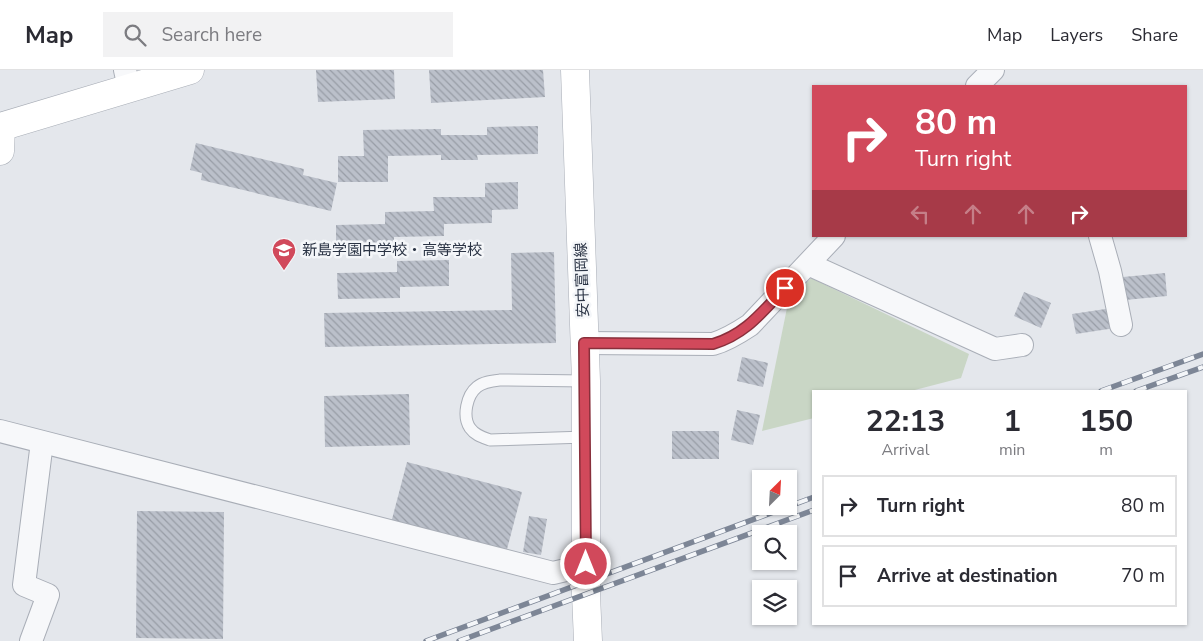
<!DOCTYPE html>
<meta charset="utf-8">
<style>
:root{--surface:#fff;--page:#f2f2f3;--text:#2b2b33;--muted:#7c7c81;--line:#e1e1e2}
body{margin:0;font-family:"Nunito Sans","Noto Sans JP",sans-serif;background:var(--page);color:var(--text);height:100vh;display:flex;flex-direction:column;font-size:19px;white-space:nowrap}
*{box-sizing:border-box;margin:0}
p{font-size:16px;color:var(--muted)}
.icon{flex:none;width:28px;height:28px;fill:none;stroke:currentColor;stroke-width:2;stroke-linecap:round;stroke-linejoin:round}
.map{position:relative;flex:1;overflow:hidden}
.side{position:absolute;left:812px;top:320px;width:375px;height:235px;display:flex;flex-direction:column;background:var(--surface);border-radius:0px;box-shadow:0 1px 4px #0004}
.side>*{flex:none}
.hud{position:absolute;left:812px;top:15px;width:375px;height:152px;border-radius:0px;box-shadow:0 1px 4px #0004;background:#d1495b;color:#fff;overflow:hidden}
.needle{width:32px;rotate:24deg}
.buttons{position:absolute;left:752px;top:400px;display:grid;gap:10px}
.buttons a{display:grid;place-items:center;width:45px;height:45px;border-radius:0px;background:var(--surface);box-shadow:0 1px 4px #0004;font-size:25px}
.pin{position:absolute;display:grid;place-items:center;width:42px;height:42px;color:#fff;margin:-21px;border:2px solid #fff;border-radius:50%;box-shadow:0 1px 5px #0007}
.me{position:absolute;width:55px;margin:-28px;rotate:0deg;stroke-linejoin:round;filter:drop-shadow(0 0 4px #0008)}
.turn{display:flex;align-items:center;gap:18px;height:105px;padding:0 20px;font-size:22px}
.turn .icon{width:65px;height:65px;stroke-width:2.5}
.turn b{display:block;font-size:35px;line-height:42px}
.lanes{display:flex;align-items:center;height:48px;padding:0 20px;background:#0003;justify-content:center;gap:25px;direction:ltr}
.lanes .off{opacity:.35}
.eta{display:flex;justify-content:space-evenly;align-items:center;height:85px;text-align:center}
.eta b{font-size:30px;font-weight:700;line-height:35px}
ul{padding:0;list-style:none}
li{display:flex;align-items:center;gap:15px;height:62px;margin:0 10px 8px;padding:0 10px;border:2px solid var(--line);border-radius:0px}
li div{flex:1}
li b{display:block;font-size:19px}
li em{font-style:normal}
header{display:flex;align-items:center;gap:30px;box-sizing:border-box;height:70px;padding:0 25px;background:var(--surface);border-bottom:1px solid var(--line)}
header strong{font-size:24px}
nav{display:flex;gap:28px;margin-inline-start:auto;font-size:18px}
.search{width:350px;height:45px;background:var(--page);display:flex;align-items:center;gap:12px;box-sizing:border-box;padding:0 18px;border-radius:0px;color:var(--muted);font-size:19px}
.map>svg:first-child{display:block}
.garden{fill:#c9d6c5}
.building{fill:url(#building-back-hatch)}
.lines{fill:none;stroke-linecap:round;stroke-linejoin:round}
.lane-casing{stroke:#a9aeb7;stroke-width:13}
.street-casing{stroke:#a9aeb7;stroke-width:24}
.secondary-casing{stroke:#a9aeb7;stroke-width:29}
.lane{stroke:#f7f8fa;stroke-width:11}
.street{stroke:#f7f8fa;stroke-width:22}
.secondary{stroke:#fff;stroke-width:28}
.rail-casing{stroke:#7d8696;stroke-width:5.5}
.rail{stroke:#f4f6f9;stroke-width:4;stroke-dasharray:11;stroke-linecap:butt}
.route-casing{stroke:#882f3b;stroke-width:12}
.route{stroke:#d1495b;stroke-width:9}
.labels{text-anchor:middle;stroke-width:5;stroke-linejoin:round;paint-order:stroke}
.poi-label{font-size:15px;fill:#2b3445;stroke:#f4f6f9;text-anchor:start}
.street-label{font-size:15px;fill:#2b3445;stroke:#f4f6f9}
</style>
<header>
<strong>Map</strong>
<div class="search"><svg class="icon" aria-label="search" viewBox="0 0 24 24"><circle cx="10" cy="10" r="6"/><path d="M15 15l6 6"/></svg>Search here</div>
<nav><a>Map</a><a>Layers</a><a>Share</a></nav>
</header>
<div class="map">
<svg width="1203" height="571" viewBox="0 0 1203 571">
<defs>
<pattern id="building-back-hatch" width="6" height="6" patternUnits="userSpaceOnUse" patternTransform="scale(1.25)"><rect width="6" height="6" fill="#bbc0ca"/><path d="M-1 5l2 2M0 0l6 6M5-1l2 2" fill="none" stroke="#989da6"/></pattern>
</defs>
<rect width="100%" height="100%" fill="#e4e7ec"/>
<path class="garden" d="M811,208l158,76 -8,24 -50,13h-97v27l-52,13 26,-128z"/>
<path class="building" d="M316,0h78l1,29 -77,3z
M429,0h114l2,27 -114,6z
M538,56v28l-61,1 1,5h-37v-5l-53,1v26h-50v-26h26l-1,-26 78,-1v6h46v-8z
M196,73l108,26 -1,6 34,8 -6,28 -130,-31 1,-7 -12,-3z
M518,112v27l-26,1v13l-48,1v12l-50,1v14h-58v-26l49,-1v-12l49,-1 -1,-14h52v-14z
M554,182l2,91 -231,4 -1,-34 188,-3 -1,-57z
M449,190v26l-49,1v11l-62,1 -1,-26 60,-1v-11z
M1165,203l2,23 -42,4 -2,-23z
M1024,222l27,11 -10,25 -27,-12z
M1112,238l3,20 -39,6 -4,-20z
M742,287l26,6 -5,24 -26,-6z
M409,324l1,51 -85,2 -1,-51z
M737,340l23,5 -7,30 -22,-5z
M672,361h47v28h-47z
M407,392l115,30 -16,61 -115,-30z
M137,441l87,1 -1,127 -87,-1z
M529,446l18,3 -6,36 -18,-3z"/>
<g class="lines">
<g class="lane-casing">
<path id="lane" d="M586,311l-86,-1c-8,1 -17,2 -23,7 -10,8 -15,29 -7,41 5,7 12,9 20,12l96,-3"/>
</g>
<g class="street-casing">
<path id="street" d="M125,0l4,18
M977,16l16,-16
M1100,166l10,35 11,54
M808,194l187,85 27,-4
M584,273l129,1c14,-4 25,-11 37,-19l84,-89
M0,361l553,142 34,-8
M31,571l17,-46 -24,-10 18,-143"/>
</g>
<g class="secondary-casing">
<path id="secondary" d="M575,0l11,311v213l2,47
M0,57l190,-57
M0,81l1,-24"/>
</g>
<use href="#lane" class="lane"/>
<use href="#street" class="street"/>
<use href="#secondary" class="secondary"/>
<g class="rail-casing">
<path id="rail" d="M1101,321l102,-37
M1136,321l67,-24
M426,571l388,-144
M459,571l355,-131"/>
</g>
<use href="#rail" class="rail"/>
</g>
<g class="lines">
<g class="route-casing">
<path id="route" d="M586,494l-2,-221 129,1c33,-10 49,-32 72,-56"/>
</g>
<use href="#route" class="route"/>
</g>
<defs>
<g id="school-pin" transform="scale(1.25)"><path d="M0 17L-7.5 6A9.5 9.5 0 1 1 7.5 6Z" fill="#d1495b" stroke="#f4f6f9"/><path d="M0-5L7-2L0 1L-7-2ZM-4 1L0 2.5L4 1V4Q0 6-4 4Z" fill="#fff"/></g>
</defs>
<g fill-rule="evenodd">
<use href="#school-pin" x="284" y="180"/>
</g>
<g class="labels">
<g class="poi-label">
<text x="302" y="185">新島学園中学校・高等学校</text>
</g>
<g class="street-label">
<text transform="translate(582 210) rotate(-92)" y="5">安中富岡線</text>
</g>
</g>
</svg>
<div class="buttons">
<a><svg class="needle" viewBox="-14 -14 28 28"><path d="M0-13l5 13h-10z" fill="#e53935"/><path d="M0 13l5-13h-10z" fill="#7c7c81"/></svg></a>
<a><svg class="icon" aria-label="search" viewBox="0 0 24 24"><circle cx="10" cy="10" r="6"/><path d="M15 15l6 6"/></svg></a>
<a><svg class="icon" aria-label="layers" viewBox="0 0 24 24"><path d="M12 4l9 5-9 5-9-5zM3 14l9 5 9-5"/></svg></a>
</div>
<div class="pin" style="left:785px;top:218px;background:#d93025"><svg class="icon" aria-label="arrive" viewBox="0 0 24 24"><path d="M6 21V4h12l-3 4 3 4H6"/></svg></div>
<svg class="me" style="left:586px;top:494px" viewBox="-20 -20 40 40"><circle r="17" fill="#d1495b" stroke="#fff" stroke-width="3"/><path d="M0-11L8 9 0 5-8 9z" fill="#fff"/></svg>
<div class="hud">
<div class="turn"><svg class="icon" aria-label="right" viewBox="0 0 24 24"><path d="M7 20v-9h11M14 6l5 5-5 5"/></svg><div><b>80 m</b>Turn right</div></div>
<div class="lanes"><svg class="icon off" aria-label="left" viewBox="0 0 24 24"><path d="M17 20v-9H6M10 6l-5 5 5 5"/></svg><svg class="icon off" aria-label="ahead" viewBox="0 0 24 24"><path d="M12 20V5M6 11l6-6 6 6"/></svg><svg class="icon off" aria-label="ahead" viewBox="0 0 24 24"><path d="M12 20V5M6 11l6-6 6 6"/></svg><svg class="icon" aria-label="right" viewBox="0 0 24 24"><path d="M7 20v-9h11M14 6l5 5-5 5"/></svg></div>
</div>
<section class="side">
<div class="eta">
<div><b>22:13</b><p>Arrival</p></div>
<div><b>1</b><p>min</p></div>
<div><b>150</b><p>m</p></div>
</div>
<ul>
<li><svg class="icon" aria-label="right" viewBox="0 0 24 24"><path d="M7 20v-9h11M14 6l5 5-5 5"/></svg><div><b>Turn right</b></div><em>80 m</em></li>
<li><svg class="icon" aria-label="arrive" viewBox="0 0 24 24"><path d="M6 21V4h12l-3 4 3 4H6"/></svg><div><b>Arrive at destination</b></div><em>70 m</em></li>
</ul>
</section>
</div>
